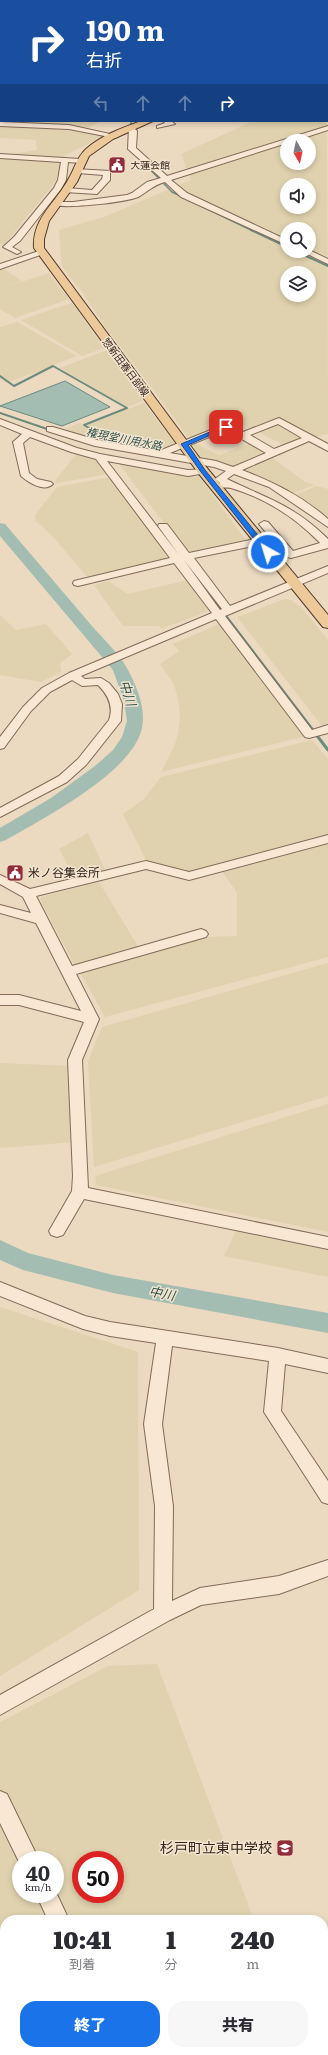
<!DOCTYPE html>
<html lang="ja">
<meta charset="utf-8">
<style>
:root{--surface:#fff;--page:#f7f7f7;--text:#2b2b33;--muted:#7c7c81;--accent:#1a73e8}
body{margin:0;font-family:Literata,"Noto Sans JP",serif;background:var(--page);color:var(--text);height:100vh;display:flex;flex-direction:column;font-size:15px;white-space:nowrap}
*{box-sizing:border-box;margin:0}
p{font-size:13px;color:var(--muted)}
.icon{flex:none;width:22px;height:22px;fill:none;stroke:currentColor;stroke-width:2;stroke-linecap:round;stroke-linejoin:round}
.map{position:relative;flex:1;overflow:hidden}
.side{position:absolute;left:0px;top:1915px;width:328px;height:140px;display:flex;flex-direction:column;background:var(--surface);border-radius:16px 16px 0 0;box-shadow:0 2px 6px #0003}
.side>*{flex:none}
.hud{position:absolute;left:0px;top:0px;width:328px;height:122px;box-shadow:0 2px 6px #0003;background:#1a4fa0;color:#fff;overflow:hidden}
.needle{width:26px;rotate:171deg}
.buttons{position:absolute;left:280px;top:134px;display:grid;gap:8px}
.buttons a{display:grid;place-items:center;width:36px;height:36px;border-radius:50%;background:var(--surface);box-shadow:0 2px 6px #0003;font-size:20px}
.speed{position:absolute;left:12px;top:1851px;display:flex;gap:8px;font-size:20px;font-weight:700;text-align:center}
.speed>*{display:grid;place-content:center;width:52px;height:52px;border-radius:50%;background:var(--surface);box-shadow:0 2px 6px #0003;line-height:1}
.speed small{font-size:10px;font-weight:400}
.speed .limit{border:6px solid #d22;background:#fff;color:#111}
.pin{position:absolute;display:grid;place-items:center;width:34px;height:34px;color:#fff;margin:-17px;border-radius:8px;box-shadow:0 2px 6px #0006}
.me{position:absolute;width:44px;margin:-22px;rotate:321deg;stroke-linejoin:round;filter:drop-shadow(0 0 3px #0008)}
.turn{display:flex;align-items:center;gap:14px;height:84px;padding:0 20px;font-size:18px}
.turn .icon{width:52px;height:52px;stroke-width:2.5}
.turn b{display:block;font-size:28px;line-height:34px}
.lanes{display:flex;align-items:center;height:38px;padding:0 20px;background:#0003;justify-content:center;gap:20px;direction:ltr}
.lanes .off{opacity:.35}
.eta{display:flex;justify-content:space-evenly;align-items:center;height:68px;text-align:center}
.eta b{font-size:24px;font-weight:800;line-height:28px}
.primary-button{display:flex;gap:8px;margin-top:auto;padding:8px 20px}
.primary-button a{flex:1;height:46px;border-radius:16px;background:var(--accent);color:#fff;font-size:16px;font-weight:800;line-height:46px;text-align:center}
.primary-button a+a{background:var(--page);color:var(--text)}
.map>svg:first-child{display:block}
.farmland{fill:#e0d2ae;fill-rule:evenodd}
.water{fill:#a3bdb2;stroke:#6b8b7f}
.lines{fill:none;stroke-linecap:round;stroke-linejoin:round}
.stream-far2{stroke:#6b8b7f;stroke-width:1.5}
.stream-far1{stroke:#6b8b7f;stroke-width:2}
.stream{stroke:#6b8b7f;stroke-width:3}
.river{fill:#a3bdb2;fill-rule:evenodd}
.minor-casing{stroke:#836a59;stroke-width:2}
.major-casing{stroke:#513a2d;stroke-width:2}
.minor{fill:#f7e7d3;fill-rule:evenodd}
.major{fill:#edc999;fill-rule:evenodd}
.route{fill:#1a73e8;stroke:#114b97}
.labels{text-anchor:middle;stroke-width:3;stroke-linejoin:round;paint-order:stroke}
.far-poi-label{font-size:10px;fill:#33251d;stroke:#f3e4cf;text-anchor:start}
.far-street-label{font-size:10px;fill:#33251d;stroke:#f3e4cf}
.far-water-label{font-size:11px;font-style:italic;fill:#2d534b;stroke:#f3e4cf}
.poi-label{font-size:12px;fill:#33251d;stroke:#f3e4cf;text-anchor:start}
.water-label{font-size:13px;font-style:italic;fill:#2d534b;stroke:#f3e4cf}
.near-poi-label{font-size:14px;fill:#33251d;stroke:#f3e4cf;text-anchor:end}
</style>
<div class="map">
<svg width="328" height="2055" viewBox="0 0 328 2055">
<rect width="100%" height="100%" fill="#ebd9c0"/>
<path class="farmland" d="M0,0h322l4,1h-325v50z
M0,91l1,30h100l-18,10 23,4 -42,21 -8,25 -52,64 -4,-1v-88l37,-6 -1,-10 -36,-2z
M327,94l1,340 -46,10 -52,-26 -41,21 -30,-42 -56,-73 -20,-31 -21,-26 -3,-37 45,-13 87,-37 -10,-26 72,-33h74zM287,141h22v22h-22zM287,185h22v22h-22zM287,229h22v22h-22zM287,273h22v22h-22z
M0,268l7,3 15,10 -22,8z
M49,273l20,26 -54,19 -15,-9v-20z
M72,303l32,45 -22,8 -61,-36z
M17,322l60,34 -26,10 1,1 -47,16 -5,-5v-51z
M107,350l36,51 -16,6 -67,-39z
M144,403l32,42 -18,8 -37,-8 -35,-20z
M80,423l36,22 -56,-14z
M193,442l26,13 32,-12 16,11 -34,14 -30,-8 -13,-17z
M76,454l22,6 11,14 -53,9 -1,-2z
M270,456l35,26 9,3 -23,9 -53,-24z
M121,463l78,14 47,63 -59,13 -68,-89z
M111,477l60,79 -3,3 -79,20 -34,-40 -19,-18 -1,-6 22,-28z
M316,486l12,3v32l-35,-25z
M188,580l23,30 -50,19 -2,-3h-36l-29,-41 14,-4 20,13z
M285,599l6,1 10,7 27,33v87l-6,-1 -85,-109z
M0,615l16,15 30,-6 26,30 -12,9 1,9 -20,10 -41,-7z
M221,623l85,113 -145,36 12,-23 5,-14 2,-18 -2,-19 -5,-16 -13,-18 19,-13 -6,-7z
M312,740l16,19v76l-139,37 -42,-10 -24,-48 21,-15 17,-22z
M88,833l17,37 -30,8 -16,-29z
M328,842v115l-223,60 -25,-45 125,-35 32,-1v-43l-15,-22z
M99,882l40,66 -64,18 -35,-66 1,-3z
M328,963v133l-234,71 -6,-106 14,-34z
M0,1063l70,3 4,76 -74,6z
M328,1104v128l-232,-47 -1,-9z
M238,1227l90,19v31l-104,-21z
M0,1307l138,45 1,238 -139,86z
M157,1664l97,256h-249v130h299l2,5h-306v-333l108,-56zM21,1860h34v34h-34zM81,1860h34v34h-34z"/>
<path class="water" d="M65,381l45,26 -48,19 -62,-20z"/>
<g class="lines">
<path class="stream-far2" d="M131,121v8
M132,151l40,41 81,39"/>
<path class="stream-far1" d="M251,230l36,17
M295,251l33,15
M0,376l14,10 39,-20 74,42 -43,17 34,20
M0,413l50,17"/>
<path class="stream" d="M205,589l123,161"/>
<path class="river" d="M0,523l5,1c29,34 58,68 87,102 11,13 28,28 36,44 10,19 21,45 11,67 -18,41 -95,81 -133,103l-6,2v-14l51,-30 44,-32 18,-16 9,-13 5,-16 -3,-20 -11,-31 -113,-134z
M0,1240l28,13 85,22 215,38v20l-215,-40 -90,-23 -23,-10z"/>
<g class="minor-casing">
<path id="minor" d="M74,0h9l1,1h-9z
M186,0h6l1,1h-6z
M327,12h1l-1,5z
M327,33h1v4h-1z
M327,62h1v5h-1z
M0,65h1v4h-1z
M0,110h1v4h-1z
M163,121h8l4,3 -18,4v-2l8,-3z
M0,122l69,3 50,11 -4,2 -46,-9 -69,-3z
M328,126v4l-34,11h-7v2l-116,37 16,13 100,47v5l-106,-48 -16,-15c-14,4 -17,10 -27,15 -11,5 -78,13 -86,7l4,-2h17l54,-7 5,-2 15,-11 14,-4 -33,-29 1,-22h4l4,4 -1,17 31,28z
M0,154l80,5 4,2 -4,2 -12,-1 -2,18 -5,9 -41,52 -8,6 9,5 -4,2 -14,-7 11,-10 40,-49 4,-8 3,-18 -61,-4z
M75,169l35,2v9l-13,14 -33,-2 -1,-2 4,-2 25,2 10,-11 1,-4 -25,-2 -4,-2z
M309,250l19,9v5l-27,-13z
M39,251l7,2 -46,16v-5z
M279,418l49,26v7l-19,-10 -67,29c31,12 60,26 86,49v8l-59,-40 -35,-13 -7,5c41,20 67,26 101,60v9l-37,10 -4,-1 -13,-15 -80,16 36,48 98,-40v7l-103,43 87,114 16,-5v8l-19,5 -4,-1 -89,-118 -135,57 4,3 16,-1 8,5 9,11 4,10 -1,17 -35,44 -19,17 -67,35v-9l59,-32 19,-17 31,-39c5,-14 -1,-25 -11,-35l-16,1 -10,-6 -22,12 -19,19 -27,37 -4,1v-12l23,-30 19,-19 27,-15 143,-60 -38,-50 -96,23 -4,-1 -1,-2 1,-2 96,-23 -74,-99 -25,-7 -41,-15 -7,6 6,30 8,6 14,3 2,2c-9,9 -25,-2 -32,-8l-8,-34 9,-8 -22,-9v-6l77,29 23,6 88,16 18,-1v4l-18,3 -81,-15 72,94 -21,-29 1,-2h8l22,29 80,-17 -10,-12 5,-3 4,1 25,29 27,-8c-24,-25 -55,-45 -89,-55 -4,-1 -8,0 -12,-1l-2,-2 3,-2 -5,-4 11,-8 -12,-4 -119,-21 -48,-15v-4h6l44,13 62,11 64,-26h6l14,7zM278,424l24,14 -28,11 -24,-14zM226,430l40,23 -33,14 -17,-6 -46,-8zM184,560l38,49 -2,1z
M328,835v8l-139,37 -43,-11 -110,27 36,70 129,-37 5,2 2,3 -2,3 -130,37 23,45 -17,41 6,128 240,49v12l-244,-50 -21,36 -6,2 -6,-2 -2,-4 23,-40 1,-15 -5,-116 16,-38 -65,-17h-19v-10h19l62,16 -45,-88 -36,-10v-8l31,8 -8,-16 -23,-13v-9l30,14 116,-28 43,11z
M0,1282l85,34 25,6 168,26 50,11v14l-43,-9 -4,47 47,70v23l-6,-2 -58,-90 5,-51 -97,-15 -10,78 11,82 -1,95 28,-13 79,-12 49,-16v16l-49,18 -78,11 -31,15 -170,95v-20l154,-86 1,-103 -11,-82 12,-81 -46,-7 -27,-7 -83,-33z
M0,1791l7,3 32,66h-18v6l-21,-43z
M55,1890l14,30h-21l-12,-26h19z
M113,2050h22l2,5h-22z"/>
</g>
<g class="major-casing">
<path id="major" d="M327,36h1v4h-1z
M141,121h12l-40,18 -24,17 -12,26 -28,39 -5,18v9l163,220 121,147v13l-5,-1 -124,-153 -165,-226c-2,-30 22,-45 35,-70 6,-10 8,-21 17,-29 16,-14 36,-21 55,-28z"/>
</g>
<use href="#minor" class="minor"/>
<use href="#major" class="major"/>
</g>
<path class="route" d="M224,426l5,1 -41,18 17,25 65,80v3h-5l-64,-81 -20,-28z"/>
<defs>
<g id="civic-square" transform="scale(0.9)"><rect x="-9" y="-9" width="18" height="18" rx="4" fill="#8f2d39" stroke="#f3e4cf"/><path d="M-.6-6.5H3V-4.5H.6V-3L4-1V1h2V6H-6V1h2V-1L-.6-3ZM-1.2 2.5V6h2.4V2.5Z" fill="#fff"/></g>
<g id="school-square" transform="scale(0.9)"><rect x="-9" y="-9" width="18" height="18" rx="4" fill="#8f2d39" stroke="#f3e4cf"/><path d="M0-5L7-2L0 1L-7-2ZM-4 1L0 2.5L4 1V4Q0 6-4 4Z" fill="#fff"/></g>
</defs>
<g fill-rule="evenodd">
<use href="#civic-square" x="117" y="165"/>
<use href="#civic-square" x="15" y="873"/>
<use href="#school-square" x="285" y="1848"/>
</g>
<g class="labels">
<g class="far-poi-label">
<text x="130" y="169">大蓮会館</text>
</g>
<g class="far-street-label">
<text transform="translate(126 367) rotate(53)" y="4">惣新田春日部線</text>
</g>
<g class="far-water-label">
<text transform="translate(124 439) rotate(11)" y="4">権現堂川用水路</text>
</g>
<g class="poi-label">
<text x="28" y="877">米ノ谷集会所</text>
</g>
<g class="water-label">
<text transform="translate(128 693) rotate(73)" y="5">中川</text>
<text transform="translate(162 1293) rotate(11)" y="5">中川</text>
</g>
<g class="near-poi-label">
<text x="272" y="1853">杉戸町立東中学校</text>
</g>
</g>
</svg>
<div class="buttons">
<a><svg class="needle" viewBox="-14 -14 28 28"><path d="M0-13l5 13h-10z" fill="#e53935"/><path d="M0 13l5-13h-10z" fill="#7c7c81"/></svg></a>
<a><svg class="icon" aria-label="sound" viewBox="0 0 24 24"><path d="M4 9h4l5-4v14l-5-4H4zM17 9q2 3 0 6"/></svg></a>
<a><svg class="icon" aria-label="search" viewBox="0 0 24 24"><circle cx="10" cy="10" r="6"/><path d="M15 15l6 6"/></svg></a>
<a><svg class="icon" aria-label="layers" viewBox="0 0 24 24"><path d="M12 4l9 5-9 5-9-5zM3 14l9 5 9-5"/></svg></a>
</div>
<div class="speed"><div>40<small>km/h</small></div><div class="limit">50</div></div>
<div class="pin" style="left:226px;top:427px;background:#d93025"><svg class="icon" aria-label="arrive" viewBox="0 0 24 24"><path d="M6 21V4h12l-3 4 3 4H6"/></svg></div>
<svg class="me" style="left:268px;top:552px" viewBox="-20 -20 40 40"><circle r="17" fill="#1a73e8" stroke="#fff" stroke-width="3"/><path d="M0-11L8 9 0 5-8 9z" fill="#fff"/></svg>
<div class="hud">
<div class="turn"><svg class="icon" aria-label="right" viewBox="0 0 24 24"><path d="M7 20v-9h11M14 6l5 5-5 5"/></svg><div><b>190 m</b>右折</div></div>
<div class="lanes"><svg class="icon off" aria-label="left" viewBox="0 0 24 24"><path d="M17 20v-9H6M10 6l-5 5 5 5"/></svg><svg class="icon off" aria-label="ahead" viewBox="0 0 24 24"><path d="M12 20V5M6 11l6-6 6 6"/></svg><svg class="icon off" aria-label="ahead" viewBox="0 0 24 24"><path d="M12 20V5M6 11l6-6 6 6"/></svg><svg class="icon" aria-label="right" viewBox="0 0 24 24"><path d="M7 20v-9h11M14 6l5 5-5 5"/></svg></div>
</div>
<section class="side">
<div class="eta">
<div><b>10:41</b><p>到着</p></div>
<div><b>1</b><p>分</p></div>
<div><b>240</b><p>m</p></div>
</div>
<div class="primary-button"><a>終了</a><a>共有</a></div>
</section>
</div>
